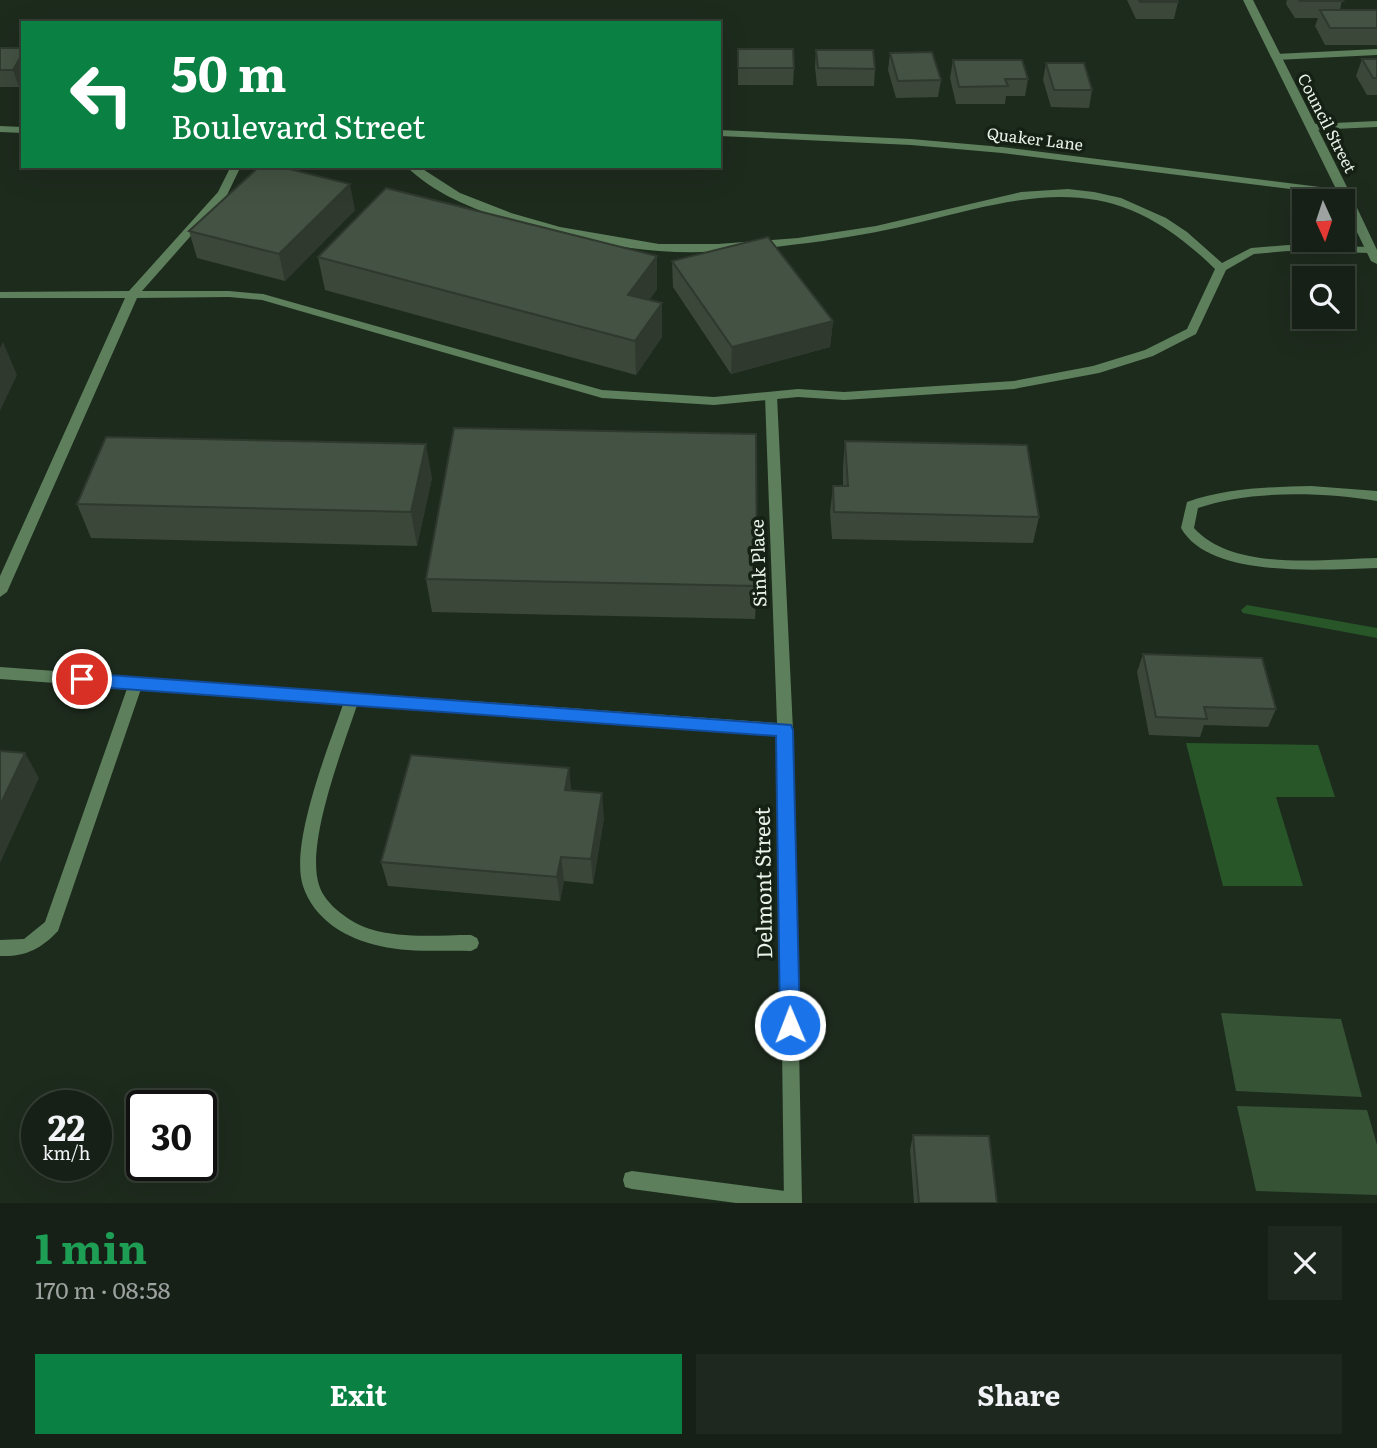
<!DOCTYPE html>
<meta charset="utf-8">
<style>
:root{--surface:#162016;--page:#1f281f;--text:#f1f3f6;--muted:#9ea3a1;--line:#353e35;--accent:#0b8043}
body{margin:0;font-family:Literata,serif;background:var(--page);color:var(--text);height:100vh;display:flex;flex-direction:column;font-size:26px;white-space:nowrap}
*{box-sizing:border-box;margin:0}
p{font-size:23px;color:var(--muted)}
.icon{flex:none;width:38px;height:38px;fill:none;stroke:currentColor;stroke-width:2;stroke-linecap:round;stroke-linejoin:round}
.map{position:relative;height:1203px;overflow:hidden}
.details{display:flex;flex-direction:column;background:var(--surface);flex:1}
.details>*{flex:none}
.guide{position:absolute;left:21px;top:21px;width:700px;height:147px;border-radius:0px;box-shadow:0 7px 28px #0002,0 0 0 2px var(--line);background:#0b8043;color:#fff;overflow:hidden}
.needle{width:46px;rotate:177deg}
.tools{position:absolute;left:1292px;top:189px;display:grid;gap:14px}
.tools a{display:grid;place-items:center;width:63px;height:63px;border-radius:0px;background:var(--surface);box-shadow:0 7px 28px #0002,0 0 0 2px var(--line);font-size:35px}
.speed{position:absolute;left:21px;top:1090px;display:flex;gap:14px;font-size:35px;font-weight:700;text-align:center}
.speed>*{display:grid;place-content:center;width:91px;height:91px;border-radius:50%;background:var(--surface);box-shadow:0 7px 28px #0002,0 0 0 2px var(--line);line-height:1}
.speed small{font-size:18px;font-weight:400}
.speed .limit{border:4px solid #111;border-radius:10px;background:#fff;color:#111}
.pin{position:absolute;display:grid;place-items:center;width:60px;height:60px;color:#fff;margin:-30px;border:4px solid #fff;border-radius:50%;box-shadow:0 2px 7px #0007}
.me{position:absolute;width:77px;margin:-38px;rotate:359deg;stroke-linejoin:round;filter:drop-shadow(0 0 5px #0008)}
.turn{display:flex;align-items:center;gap:24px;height:147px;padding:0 35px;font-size:32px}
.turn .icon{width:91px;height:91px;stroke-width:2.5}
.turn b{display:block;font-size:49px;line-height:60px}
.round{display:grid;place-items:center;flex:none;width:74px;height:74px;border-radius:0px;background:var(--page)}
.headline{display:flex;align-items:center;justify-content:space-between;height:119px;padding:0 35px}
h1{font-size:42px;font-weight:700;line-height:52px;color:#1e9e55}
.cta{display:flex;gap:14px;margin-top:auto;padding:14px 35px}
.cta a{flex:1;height:80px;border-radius:0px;background:var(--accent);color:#fff;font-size:28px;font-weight:700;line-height:80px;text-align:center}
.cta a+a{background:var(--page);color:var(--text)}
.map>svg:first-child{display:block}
.green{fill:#365336}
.water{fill:#285629}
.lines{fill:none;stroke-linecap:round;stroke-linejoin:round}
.stream{fill:#285629;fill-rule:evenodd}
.lane{fill:#5d7f5c;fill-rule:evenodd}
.street{fill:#5d7f5c;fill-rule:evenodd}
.wall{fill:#3a4739}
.shaded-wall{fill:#2f392e}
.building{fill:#435242;stroke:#2f392e;stroke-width:2}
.route{fill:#1a73e8;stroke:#114b97;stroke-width:2}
.labels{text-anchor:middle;stroke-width:7;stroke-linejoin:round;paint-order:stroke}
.far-street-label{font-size:16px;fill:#eaf3e9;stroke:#142113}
.street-label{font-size:18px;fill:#eaf3e9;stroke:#142113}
.near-street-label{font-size:21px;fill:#eaf3e9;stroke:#142113}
</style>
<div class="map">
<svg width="1377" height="1203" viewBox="0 0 1377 1203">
<rect width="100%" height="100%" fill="#1d2b1d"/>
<path class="green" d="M1221,1013l120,6 21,78 -126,-6z
M1237,1106l130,4 10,35v50l-121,-4z"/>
<path class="water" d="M1186,743l132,2 17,52h-59l27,89h-80z"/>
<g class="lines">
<path class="stream" d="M1247,605l130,23v10l-134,-25 -2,-3z"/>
<path class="lane" d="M1377,49v6l-101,5 -5,-3 5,-3z
M1377,121v6l-65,3 -5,-3 5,-3z
M231,166h10l-14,29 -85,96h87l34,3 339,96 112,7 84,-8 46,3 170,-11 79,-15 52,-16 42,-21 28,-60c-98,-97 -172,-78 -294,-47 -32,8 -65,14 -98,19 -54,7 -110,14 -164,10 -36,-2 -80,-13 -115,-21 -47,-12 -103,-29 -138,-64h12l42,27 51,20 49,14 99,17h59l80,-6 78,-12 145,-34 47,-3 26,3 27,6 45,20 21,14 35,31 29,-15 37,-3 84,2 5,4 -5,2 -84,-2 -34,3 -28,16 -30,64 -43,22 -54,17 -85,16 -170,11 -46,-3 -84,8 -112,-7 -340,-98 -33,-3 -92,1 -130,294 -7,5v-21l125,-278h-125v-6l129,-1 89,-99z
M1311,486l66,5v10c-54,-9 -127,-11 -179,7l-4,20c40,44 129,31 183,30v10c-51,1 -167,12 -196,-40l6,-26c40,-14 82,-15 124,-16z
M136,677l5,2 2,4 -85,248c-17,18 -33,26 -58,25v-16l24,-1 21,-17 84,-239 2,-4z
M352,693l5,2 2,4c-14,44 -54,143 -40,186 6,20 32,38 51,44 33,10 68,6 101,6l6,3 2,5 -2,5 -6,3c-30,-1 -61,2 -91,-5 -33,-7 -66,-26 -77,-60 -14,-43 27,-143 42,-187l2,-4z
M632,1171l161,21 7,2 2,7v2h-66l-104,-14 -7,-2 -2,-7 2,-7z"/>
<path class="street" d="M1243,0h10l97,193 27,57v14l-6,-3 -32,-66 -337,-42 -91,-8 -192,-9v-6l192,9 91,8 334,42z
M0,126l23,1v6l-23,-1z
M771,392l6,4 16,334 9,473h-18l-6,-468 -778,-56v-12l777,56 -12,-327z"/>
</g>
<path class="wall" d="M1127,0h50l1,2 -4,17h-38z
M1287,0h55l-2,10h37v35h-52l-10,-19 3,-8h-23l-9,-14z
M0,48h23v32l-4,7h-19z
M738,49l56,19 -1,17h-55z
M816,50l59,19 -1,17h-57l-2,-19z
M890,53l51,27 -3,17 -42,1 -8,-28z
M1362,59h15v36h-10l-11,-19z
M953,60l75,19 -3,17h-19l-1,8h-49l-6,-26z
M1046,63l46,27 -3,18 -38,-1 -8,-27z
M355,210l-70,71 -88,-23 -8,-27z
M657,256v33l-8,11 13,3v34l-26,38 -311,-85 -7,-33z
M672,261l161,60 -3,26 -99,27 -58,-87z
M845,441l194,76 -6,26 -201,-4 -2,-26 3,-27h10v-18z
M432,478l-15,68 -326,-8 -14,-34z
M426,579l331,7 -2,33 -323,-7z
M1143,654l133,55 -8,18 -64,-2 -4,12 -51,-2 -12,-63z
M569,768l2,22 33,28 -11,66 -29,-3 -4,20 -172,-15 -7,-24z
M913,1135l84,68h-83l-4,-53z"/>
<path class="shaded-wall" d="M23,53v27l-4,7 -6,-17z
M350,184l5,26 -70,71 -6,-27z
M657,256v33l-28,39 -1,-33z
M662,303v34l-26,38 -1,-34z
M833,321l-3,26 -99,27 1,-27z
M3,342l14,33 -17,36v-63z
M426,444l6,34 -15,68 -6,-34z
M25,753l14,25 -39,85v-58z
M569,768l2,25 -6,-3z
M602,793l2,25 -11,66 -2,-25z
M561,857l3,24 -4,20 -3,-24z"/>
<path class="building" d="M1139,0h38l1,2h-38z
M1299,0h43l1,1h-43z
M1320,10h57v18h-47z
M0,48h23v5l-10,17h-13z
M738,49h55l1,19h-56z
M816,50h57l2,19 -57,-1z
M932,52l9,28 -43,1 -8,-28z
M1362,59h15v19h-4z
M953,60h69l6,19h-23l3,7 -49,1z
M1046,63h38l8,27h-38z
M260,166h17l73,18 -71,70 -90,-23z
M386,188l271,68 -29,39 34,8 -27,38 -317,-84z
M768,237l65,84 -101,26 -60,-86z
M454,428l302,6 1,152 -331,-7z
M106,437l320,7 -15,68 -334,-8z
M845,441l182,4 12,72 -205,-5 -1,-26h15z
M1143,654l119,4 14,51 -72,-2 3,12 -51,-2z
M0,751l25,2 -25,52z
M411,755l158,13 -4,22 37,3 -11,66 -30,-2 -4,20 -176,-15z
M913,1135l76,1 8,67h-78z"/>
<path class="route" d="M82,673l709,52 2,5 7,295 -3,7 -7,2 -7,-2 -3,-7 -4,-289 -694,-50 -6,-2 -2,-5 2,-4z"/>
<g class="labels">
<g class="far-street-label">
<text transform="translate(1327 123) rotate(63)" y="6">Council Street</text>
<text transform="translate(1035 139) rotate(7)" y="6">Quaker Lane</text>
</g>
<g class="street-label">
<text transform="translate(759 563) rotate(-92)" y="6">Sink Place</text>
</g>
<g class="near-street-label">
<text transform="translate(764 883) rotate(-91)" y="7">Delmont Street</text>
</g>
</g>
</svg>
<div class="tools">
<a><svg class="needle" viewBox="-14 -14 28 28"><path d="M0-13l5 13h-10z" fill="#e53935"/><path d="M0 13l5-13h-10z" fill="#9ea3a1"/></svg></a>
<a><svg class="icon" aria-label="search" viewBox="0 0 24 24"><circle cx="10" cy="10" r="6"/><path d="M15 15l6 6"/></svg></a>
</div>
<div class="speed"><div>22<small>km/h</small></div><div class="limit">30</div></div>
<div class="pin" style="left:82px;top:679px;background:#d93025"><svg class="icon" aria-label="arrive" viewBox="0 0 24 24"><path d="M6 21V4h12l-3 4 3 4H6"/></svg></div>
<svg class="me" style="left:790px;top:1025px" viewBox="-20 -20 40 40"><circle r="17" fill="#1a73e8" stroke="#fff" stroke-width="3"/><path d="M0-11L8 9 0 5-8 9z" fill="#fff"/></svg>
<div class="guide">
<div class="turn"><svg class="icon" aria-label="left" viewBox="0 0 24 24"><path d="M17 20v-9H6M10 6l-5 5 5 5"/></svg><div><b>50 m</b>Boulevard Street</div></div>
</div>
</div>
<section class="details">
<div class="headline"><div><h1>1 min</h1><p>170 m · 08:58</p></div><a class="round"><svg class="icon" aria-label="close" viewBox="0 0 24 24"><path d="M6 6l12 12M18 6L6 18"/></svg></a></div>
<div class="cta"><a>Exit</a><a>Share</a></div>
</section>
